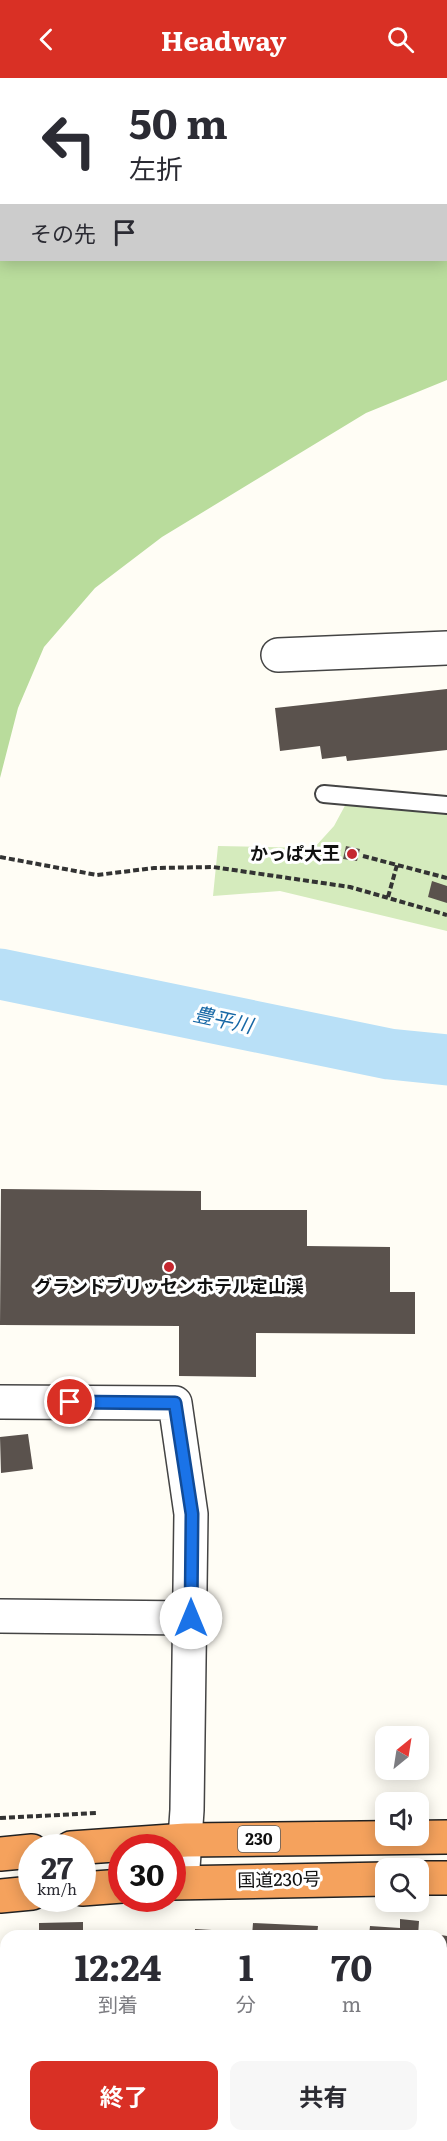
<!DOCTYPE html>
<html lang="ja">
<meta charset="utf-8">
<style>
:root{--surface:#fff;--page:#f7f7f7;--text:#2b2b33;--muted:#7c7c81;--accent:#d93025}
body{margin:0;font-family:Literata,"Noto Sans JP",serif;background:var(--page);color:var(--text);height:100vh;display:flex;flex-direction:column;font-size:22px;white-space:nowrap}
*{box-sizing:border-box;margin:0}
p{font-size:20px;color:var(--muted)}
.icon{flex:none;width:33px;height:33px;fill:none;stroke:currentColor;stroke-width:2;stroke-linecap:round;stroke-linejoin:round}
.map{position:relative;flex:1;overflow:hidden}
.side{position:absolute;left:0px;top:1852px;width:447px;height:212px;display:flex;flex-direction:column;background:var(--surface);border-radius:18px 18px 0 0;box-shadow:0 3px 15px #0003}
.side>*{flex:none}
.guide{position:absolute;left:0px;top:0px;width:447px;height:183px;box-shadow:0 3px 15px #0003;background:#fff;color:var(--text);overflow:hidden}
.needle{width:39px;rotate:30deg}
.fabs{position:absolute;left:375px;top:1648px;display:grid;gap:12px}
.fabs a{display:grid;place-items:center;width:54px;height:54px;border-radius:12px;background:var(--surface);box-shadow:0 3px 15px #0003;font-size:30px}
.speed{position:absolute;left:18px;top:1756px;display:flex;gap:12px;font-size:30px;font-weight:700;text-align:center}
.speed>*{display:grid;place-content:center;width:78px;height:78px;border-radius:50%;background:var(--surface);box-shadow:0 3px 15px #0003;line-height:1}
.speed small{font-size:15px;font-weight:400}
.speed .limit{border:9px solid #d22;background:#fff;color:#111}
.pin{position:absolute;display:grid;place-items:center;width:51px;height:51px;color:#fff;margin:-26px;border:3px solid #fff;border-radius:50%;box-shadow:0 2px 6px #0007}
.me{position:absolute;width:66px;margin:-33px;rotate:0deg;stroke-linejoin:round;filter:drop-shadow(0 0 4px #0008)}
.turn{display:flex;align-items:center;gap:21px;height:126px;padding:0 30px;font-size:27px}
.turn .icon{width:78px;height:78px;stroke-width:2.5}
.turn b{display:block;font-size:42px;line-height:51px}
.then{display:flex;align-items:center;height:57px;padding:0 30px;background:#0003;gap:12px;font-size:22px}
.eta{display:flex;justify-content:space-evenly;align-items:center;height:102px;text-align:center}
.eta b{font-size:36px;font-weight:700;line-height:42px}
.button{display:flex;gap:12px;margin-top:auto;padding:12px 30px}
.button a{flex:1;height:69px;border-radius:12px;background:var(--accent);color:#fff;font-size:24px;font-weight:700;line-height:69px;text-align:center}
.button a+a{background:var(--page);color:var(--text)}
header{display:flex;justify-content:space-between;align-items:center;height:78px;padding:0 30px;background:var(--accent);color:#fff;font-size:27px;font-weight:700}
.map>svg:first-child{display:block}
.green{fill:#d5ebbd}
.forest{fill:#b9dc9c;fill-rule:evenodd}
.lines{fill:none;stroke-linecap:round;stroke-linejoin:round}
.river{stroke:#b9e0f7;stroke-width:51}
.building{fill:#5a524d}
.lane-casing{stroke:#444;stroke-width:20}
.street-casing{stroke:#444;stroke-width:36}
.highway-casing{stroke:#222;stroke-width:36}
.path{stroke:#333;stroke-width:4;stroke-dasharray:6 3;stroke-linecap:butt}
.lane{stroke:#fff;stroke-width:16}
.street{stroke:#fff;stroke-width:33}
.highway{stroke:#f5a25d;stroke-width:33}
.route-casing{stroke:#114b97;stroke-width:15}
.route{stroke:#1a73e8;stroke-width:10}
.poi-dot{fill:#c4262e;stroke:#fff;stroke-width:2}
.labels{text-anchor:middle;stroke-width:6;stroke-linejoin:round;paint-order:stroke}
.shield{fill:#fff;stroke:#585858;stroke-width:1.5}
.shield-label{font-size:16px;font-weight:bold;fill:#111}
.poi-label{font-size:18px;font-weight:bold;fill:#111;stroke:#fff;text-anchor:end}
.street-label{font-size:18px;fill:#111;stroke:#fff}
.water-label{font-size:20px;font-style:italic;fill:#1768a6;stroke:#fff}
</style>
<header><svg class="icon" aria-label="back" viewBox="0 0 24 24"><path d="M15 5l-7 7 7 7"/></svg>Headway<svg class="icon" aria-label="search" viewBox="0 0 24 24"><circle cx="10" cy="10" r="6"/><path d="M15 15l6 6"/></svg></header>
<div class="map">
<svg width="447" height="2063" viewBox="0 0 447 2063">
<rect width="100%" height="100%" fill="#fffdf5"/>
<path class="green" d="M348,722l99,12v119l-167,-40 -67,5 5,-50 96,2 20,-22z"/>
<path class="forest" d="M0,0h447v302l-81,33 -204,124 -67,51 -51,59 -26,61 -18,70zM2,2h444v180h-444z
M441,2010h6v53h-447v-10h6v5h435z"/>
<g class="lines">
<path class="river" d="M0,896l389,80 58,6"/>
</g>
<path class="building" d="M447,611v61l-100,11 -1,-5 -24,3 -2,-13 -40,5 -5,-43z
M346,768l14,3 -3,12 -14,-2z
M432,803l15,5v17l-19,-6z
M1,1111l200,2v19h106v36l83,1v45h25v42l-159,-1v44l-77,-1v-50l-179,-1z
M28,1356l5,35 -32,4 -1,-36z
M400,1841l19,2 -1,15h-49l1,-10 30,2z
M83,1844v14h-44v-13z
M253,1845l65,3 -1,10h-65z
M195,1851l51,3 -1,4h-50z
M441,1857l6,1v60h-6z
M0,1901h6v40h-6z"/>
<g class="lines">
<g class="lane-casing">
<path id="lane" d="M324,716l123,11"/>
</g>
<g class="street-casing">
<path id="street" d="M278,577l169,-7
M0,1324l175,1 16,111 -4,296 -5,72
M0,1538l191,2"/>
</g>
<g class="highway-casing">
<path id="highway" d="M71,1770l115,-8 261,-3
M0,1776l32,-3
M418,1800h29
M172,1805l214,-4
M82,1811l40,-3
M0,1818l32,-3"/>
</g>
<path class="path" d="M363,778l84,22
M0,779l97,18 57,-7 59,-1 137,20 97,28
M388,819l9,-32
M0,1740l97,-5"/>
<use href="#lane" class="lane"/>
<use href="#street" class="street"/>
<use href="#highway" class="highway"/>
</g>
<g class="lines">
<g class="route-casing">
<path id="route" d="M70,1324l105,1 17,111 -1,104"/>
</g>
<use href="#route" class="route"/>
</g>
<g class="poi-dot">
<circle cx="352" cy="776" r="6"/>
<circle cx="169" cy="1189" r="6"/>
</g>
<g class="labels">
<rect class="shield" x="238" y="1748" width="42" height="26" rx="4.5"/>
<g class="shield-label">
<text x="259" y="1767">230</text>
</g>
<g class="poi-label">
<text x="340" y="782">かっぱ大王</text>
<text x="169" y="1215" text-anchor="middle">グランドブリッセンホテル定山渓</text>
</g>
<g class="street-label">
<text transform="translate(279 1802) rotate(-1)" y="6">国道230号</text>
</g>
<g class="water-label">
<text transform="translate(223 942) rotate(12)" y="7">豊平川</text>
</g>
</g>
</svg>
<div class="fabs">
<a><svg class="needle" viewBox="-14 -14 28 28"><path d="M0-13l5 13h-10z" fill="#e53935"/><path d="M0 13l5-13h-10z" fill="#7c7c81"/></svg></a>
<a><svg class="icon" aria-label="sound" viewBox="0 0 24 24"><path d="M4 9h4l5-4v14l-5-4H4zM17 9q2 3 0 6"/></svg></a>
<a><svg class="icon" aria-label="search" viewBox="0 0 24 24"><circle cx="10" cy="10" r="6"/><path d="M15 15l6 6"/></svg></a>
</div>
<div class="speed"><div>27<small>km/h</small></div><div class="limit">30</div></div>
<div class="pin" style="left:70px;top:1324px;background:#d93025"><svg class="icon" aria-label="arrive" viewBox="0 0 24 24"><path d="M6 21V4h12l-3 4 3 4H6"/></svg></div>
<svg class="me" style="left:191px;top:1540px" viewBox="-20 -20 40 40"><circle r="19" fill="#fff"/><path d="M0-13L10 11 0 6-10 11z" fill="#1a73e8"/></svg>
<div class="guide">
<div class="turn"><svg class="icon" aria-label="left" viewBox="0 0 24 24"><path d="M17 20v-9H6M10 6l-5 5 5 5"/></svg><div><b>50 m</b>左折</div></div>
<div class="then">その先<svg class="icon" aria-label="arrive" viewBox="0 0 24 24"><path d="M6 21V4h12l-3 4 3 4H6"/></svg></div>
</div>
<section class="side">
<div class="eta">
<div><b>12:24</b><p>到着</p></div>
<div><b>1</b><p>分</p></div>
<div><b>70</b><p>m</p></div>
</div>
<div class="button"><a>終了</a><a>共有</a></div>
</section>
</div>
